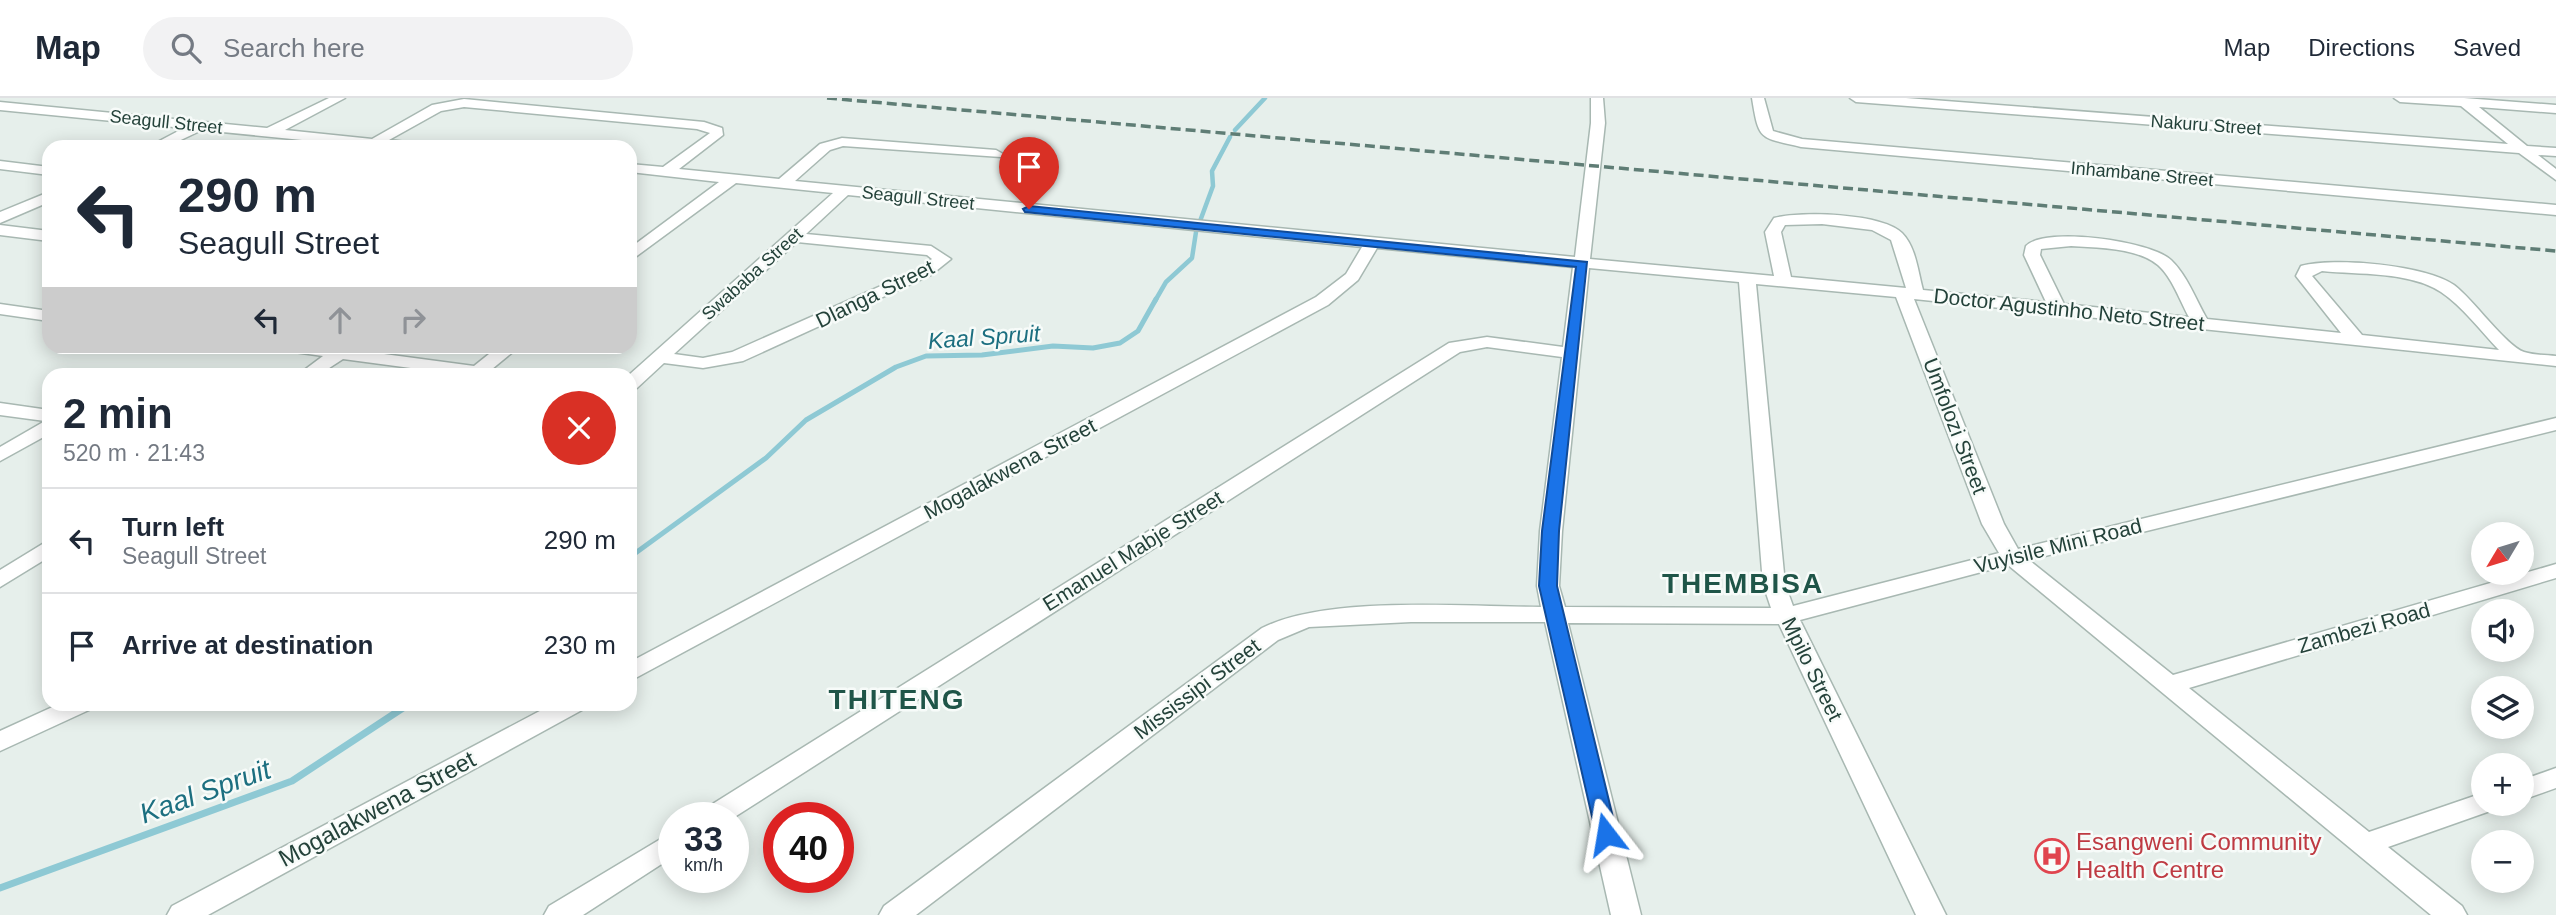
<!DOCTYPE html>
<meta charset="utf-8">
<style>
:root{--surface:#fff;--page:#f2f2f3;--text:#1f2937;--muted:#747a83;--line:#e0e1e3}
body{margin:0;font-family:Arial,sans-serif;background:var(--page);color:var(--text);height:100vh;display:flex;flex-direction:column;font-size:26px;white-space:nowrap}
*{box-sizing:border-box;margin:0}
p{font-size:23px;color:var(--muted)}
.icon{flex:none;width:38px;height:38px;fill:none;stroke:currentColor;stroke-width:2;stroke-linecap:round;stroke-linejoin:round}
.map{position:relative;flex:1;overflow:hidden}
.drawer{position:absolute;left:42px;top:270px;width:595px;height:343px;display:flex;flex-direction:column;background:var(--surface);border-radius:21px;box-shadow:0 4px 18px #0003}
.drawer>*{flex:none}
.hud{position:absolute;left:42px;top:42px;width:595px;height:214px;border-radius:21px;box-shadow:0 4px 18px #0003;background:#fff;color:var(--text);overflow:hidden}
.needle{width:46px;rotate:232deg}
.buttons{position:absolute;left:2471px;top:424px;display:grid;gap:14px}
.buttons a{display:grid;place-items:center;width:63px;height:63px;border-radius:50%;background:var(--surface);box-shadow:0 4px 18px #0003;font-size:35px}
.speed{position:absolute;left:658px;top:704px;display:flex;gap:14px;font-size:35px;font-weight:700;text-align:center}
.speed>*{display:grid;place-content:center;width:91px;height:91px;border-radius:50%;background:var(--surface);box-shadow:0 4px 18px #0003;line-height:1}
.speed small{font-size:18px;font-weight:400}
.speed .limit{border:10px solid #d22;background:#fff;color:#111}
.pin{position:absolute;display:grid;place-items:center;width:60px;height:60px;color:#fff;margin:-72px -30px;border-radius:50% 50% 50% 0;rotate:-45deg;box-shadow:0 0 7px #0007}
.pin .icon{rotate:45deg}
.me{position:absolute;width:77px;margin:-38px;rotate:346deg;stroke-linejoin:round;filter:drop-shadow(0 0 5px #0008)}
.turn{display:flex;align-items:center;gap:24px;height:147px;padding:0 21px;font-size:32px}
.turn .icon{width:91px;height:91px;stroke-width:2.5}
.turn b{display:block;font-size:49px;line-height:60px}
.lanes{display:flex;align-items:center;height:66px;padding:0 21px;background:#0003;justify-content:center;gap:35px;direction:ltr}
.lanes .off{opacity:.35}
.round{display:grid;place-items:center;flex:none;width:74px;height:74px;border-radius:37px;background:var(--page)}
.head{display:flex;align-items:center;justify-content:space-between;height:119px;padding:0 21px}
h1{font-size:42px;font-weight:800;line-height:52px}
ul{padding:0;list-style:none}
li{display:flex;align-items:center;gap:21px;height:105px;padding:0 21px;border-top:2px solid var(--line)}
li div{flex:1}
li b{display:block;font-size:26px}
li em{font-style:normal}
header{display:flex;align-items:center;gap:42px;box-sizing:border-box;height:98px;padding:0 35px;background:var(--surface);border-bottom:2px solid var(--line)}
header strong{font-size:33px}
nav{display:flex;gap:38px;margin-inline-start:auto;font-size:24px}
.search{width:490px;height:63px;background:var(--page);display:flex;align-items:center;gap:18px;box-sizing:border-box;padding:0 24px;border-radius:38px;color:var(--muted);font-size:26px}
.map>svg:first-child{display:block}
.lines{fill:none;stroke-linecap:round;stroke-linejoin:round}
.stream-far2{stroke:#8ec9d4;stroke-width:4.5}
.stream-far1{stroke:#8ec9d4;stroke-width:5}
.stream{stroke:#8ec9d4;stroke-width:7}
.minor-casing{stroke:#a8b8b2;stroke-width:3}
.minor{fill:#fff;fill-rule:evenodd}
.rail{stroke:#5f7d75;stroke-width:3.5;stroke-dasharray:10 5;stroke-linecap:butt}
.route{fill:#1a73e8;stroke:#114b97;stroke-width:2}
.labels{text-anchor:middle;stroke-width:5;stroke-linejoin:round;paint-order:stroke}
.far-street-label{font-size:18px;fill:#24423a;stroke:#f7fbf9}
.street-label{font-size:21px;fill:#24423a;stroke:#f7fbf9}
.water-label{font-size:23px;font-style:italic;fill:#1c6f80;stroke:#f7fbf9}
.near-street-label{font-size:24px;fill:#24423a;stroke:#f7fbf9}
.near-health-label{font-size:24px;fill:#be3a42;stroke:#f7fbf9;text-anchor:start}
.district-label{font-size:28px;font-weight:bold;letter-spacing:2px;fill:#1f5548;stroke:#f7fbf9}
.near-water-label{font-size:28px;font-style:italic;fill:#1c6f80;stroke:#f7fbf9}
</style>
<header>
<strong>Map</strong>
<div class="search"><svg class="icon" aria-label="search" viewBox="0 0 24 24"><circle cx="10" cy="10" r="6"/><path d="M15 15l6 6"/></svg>Search here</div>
<nav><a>Map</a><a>Directions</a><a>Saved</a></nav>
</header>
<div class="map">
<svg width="2556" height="817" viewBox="0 0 2556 817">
<rect width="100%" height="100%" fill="#e6efeb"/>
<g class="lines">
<path class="stream-far2" d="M1235,32l30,-32
M1155,203l11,-19 26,-24 4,-26 17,-46 -1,-15 18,-34"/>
<path class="stream-far1" d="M630,459l136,-99 40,-38 90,-53 30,-11 56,-1 71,-9 40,2 27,-5 18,-12 18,-32"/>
<path class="stream" d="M0,790l292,-107 117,-77"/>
<g class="minor-casing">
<path id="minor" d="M329,0h16l-60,32 87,9 60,-34 32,-6 240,23 18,6 1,7 -44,34 100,10 41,-35 22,-6 154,12 7,4 -2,3 -158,-11 -13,4 -35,31 780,76 16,-134v-25h12l2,25 -15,136 184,17 -9,-44 9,-14c27,-7 107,-5 128,15 14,14 16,39 21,57l123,12 -22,-47 2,-9c19,-20 125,-5 145,14 16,15 25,40 36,59l134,14 -45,-57 5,-10c34,-9 124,-1 153,19 19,14 52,61 70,67 9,3 22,3 32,4v10l-642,-67 90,225 14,25 538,-131v12l-527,130 144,115 383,-111v14l-367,110 180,144 114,-39v10h13l-3,7 -105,37 74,59 5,9h-36l-423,-350 -208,55 146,295h-30l-137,-291 -211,-1 73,292h-30l-66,-293h-134l-102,5 -31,13 -362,275h-37l5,-9 378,-278c67,-33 202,-21 279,-21l-4,-21 3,-55 22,-174 -75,-10 -27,5 -727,466 -34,-1 4,-7 746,-467 38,-6 76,10 10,-80 -196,-19 -19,32 -30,25 -698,376v-19l686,-365 30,-23 16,-27 -514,-52 -42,39 125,12 20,13 -20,16 -188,86 -40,7 -39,-5 -27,25 -7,2v-16l203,-181 -97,-10 -106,78v-13l89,-66 -89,-10v-8l33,3 47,-34 -13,-4 -233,-22 -23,4 -52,29 26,3 7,4h-49l-171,-17 -36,17h-18l36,-19 -184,-18v-8l267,26zM1822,126l50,6 19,10 15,48 -115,-11 -10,-45 4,-7zM797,144l130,13 5,4 -13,10 -187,83 -29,6 -29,-4zM2071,148c26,2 65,1 87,19 14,12 22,36 31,52l-125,-13 -24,-49 1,-6zM1589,170l150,14 24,302 8,24 -206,-1 -6,-21 3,-55zM2322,173c37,4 87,0 119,21 21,14 40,39 58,58l-137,-15 -50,-59zM1756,186l140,13 86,227 17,29 -206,53 -8,-22z
M1752,0h12l9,33 29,8 754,66v10l-755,-68c-42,-10 -42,-6 -49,-49z
M1850,0h56l602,46 -47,-38 -61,-4 -6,-4h70l92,7v8l-77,-6 48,39 29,2v8l-18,-1 18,14v11l-37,-27 -663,-51z
M0,63l49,6v8l-49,-6z
M49,94v10l-49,21v-11z
M0,127l49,6v10l-49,-6z
M0,206l49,7v10l-49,-7z
M278,248h74l2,4 120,16 25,-20h21l-34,28h-30l-113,-15 -23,15h-21l24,-18 -36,-5z
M0,305l49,7v24l-49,27v-14l45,-26 -45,-6z
M49,442v17l-49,30v-17z
M59,606h33l-3,6 -89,41v-20z
M553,606h32l-3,6 -374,205h-41l5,-9z
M2556,670v20l-34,12v-20z
M674,733v25l-91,59h-39l5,-9z"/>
</g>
<use href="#minor" class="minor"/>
<path class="rail" d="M827,0l1729,153"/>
</g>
<path class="route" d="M1029,108l558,56 -28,269 -2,55 60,248 -3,6h-15l-3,-6 -57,-248 3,-55 34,-264 -551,-55 -2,-3z"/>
<defs>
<g id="hospital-ring" transform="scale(1.75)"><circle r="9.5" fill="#f7fbf9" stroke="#e0444e" stroke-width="1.5"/><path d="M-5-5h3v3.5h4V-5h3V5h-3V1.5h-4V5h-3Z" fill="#e0444e"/></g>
</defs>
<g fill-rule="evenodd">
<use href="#hospital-ring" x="2052" y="758"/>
</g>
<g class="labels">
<g class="far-street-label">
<text transform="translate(166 24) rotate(6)" y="6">Seagull Street</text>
<text transform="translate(2206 27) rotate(4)" y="6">Nakuru Street</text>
<text transform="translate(2142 76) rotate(5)" y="6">Inhambane Street</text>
<text transform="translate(918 100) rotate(6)" y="6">Seagull Street</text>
<text transform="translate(752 176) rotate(-42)" y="6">Swababa Street</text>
</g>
<g class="street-label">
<text transform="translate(875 196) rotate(-26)" y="7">Dlanga Street</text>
<text transform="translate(2069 212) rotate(6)" y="7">Doctor Agustinho Neto Street</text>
<text transform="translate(1955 328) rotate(69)" y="7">Umfolozi Street</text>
<text transform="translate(1010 371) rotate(-28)" y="7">Mogalakwena Street</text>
<text transform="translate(2058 448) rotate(-14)" y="7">Vuyisile Mini Road</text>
<text transform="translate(1133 453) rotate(-32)" y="7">Emanuel Mabje Street</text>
<text transform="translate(2364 530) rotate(-16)" y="7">Zambezi Road</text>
<text transform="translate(1812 571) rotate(64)" y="7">Mpilo Street</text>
<text transform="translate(1197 591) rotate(-37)" y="7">Mississipi Street</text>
</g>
<g class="water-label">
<text transform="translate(984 239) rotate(-4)" y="8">Kaal Spruit</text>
</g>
<g class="near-street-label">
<text transform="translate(377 711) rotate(-28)" y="8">Mogalakwena Street</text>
</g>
<g class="near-health-label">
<text x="2076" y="752">Esangweni Community<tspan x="2076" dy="28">Health Centre</tspan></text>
</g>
<g class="district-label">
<text x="1743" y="495">THEMBISA</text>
<text x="897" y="611">THITENG</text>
</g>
<g class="near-water-label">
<text transform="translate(205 693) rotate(-20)" y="10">Kaal Spruit</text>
</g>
</g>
</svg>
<div class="buttons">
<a><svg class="needle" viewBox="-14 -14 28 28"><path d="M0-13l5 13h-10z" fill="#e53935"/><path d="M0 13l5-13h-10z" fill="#747a83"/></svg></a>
<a><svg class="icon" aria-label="sound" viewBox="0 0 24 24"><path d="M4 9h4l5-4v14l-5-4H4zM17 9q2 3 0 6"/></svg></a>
<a><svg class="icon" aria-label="layers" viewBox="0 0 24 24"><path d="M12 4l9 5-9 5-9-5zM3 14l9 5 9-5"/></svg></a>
<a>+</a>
<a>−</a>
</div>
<div class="speed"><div>33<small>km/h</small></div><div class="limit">40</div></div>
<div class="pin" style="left:1029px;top:111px;background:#d93025"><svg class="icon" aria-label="arrive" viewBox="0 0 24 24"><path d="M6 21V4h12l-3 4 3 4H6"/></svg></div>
<svg class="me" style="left:1606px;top:736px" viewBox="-20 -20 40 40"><path d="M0-17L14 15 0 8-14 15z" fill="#1a73e8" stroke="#fff" stroke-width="4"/></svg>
<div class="hud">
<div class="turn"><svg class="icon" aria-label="left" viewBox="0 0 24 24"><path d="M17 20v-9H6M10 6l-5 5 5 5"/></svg><div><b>290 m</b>Seagull Street</div></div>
<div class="lanes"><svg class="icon" aria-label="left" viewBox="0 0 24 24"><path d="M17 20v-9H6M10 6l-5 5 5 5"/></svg><svg class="icon off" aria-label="ahead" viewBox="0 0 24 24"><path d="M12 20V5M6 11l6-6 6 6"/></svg><svg class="icon off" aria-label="right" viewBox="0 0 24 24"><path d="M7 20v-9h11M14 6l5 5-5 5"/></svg></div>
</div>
<section class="drawer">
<div class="head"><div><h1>2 min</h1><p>520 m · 21:43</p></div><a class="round" style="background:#d93025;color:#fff"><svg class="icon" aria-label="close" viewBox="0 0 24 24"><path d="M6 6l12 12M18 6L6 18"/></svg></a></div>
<ul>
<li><svg class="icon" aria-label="left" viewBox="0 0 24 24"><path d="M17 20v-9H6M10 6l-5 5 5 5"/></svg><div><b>Turn left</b><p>Seagull Street</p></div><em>290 m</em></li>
<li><svg class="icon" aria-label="arrive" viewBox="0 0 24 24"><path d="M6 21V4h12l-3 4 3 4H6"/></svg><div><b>Arrive at destination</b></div><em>230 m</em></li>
</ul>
</section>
</div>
